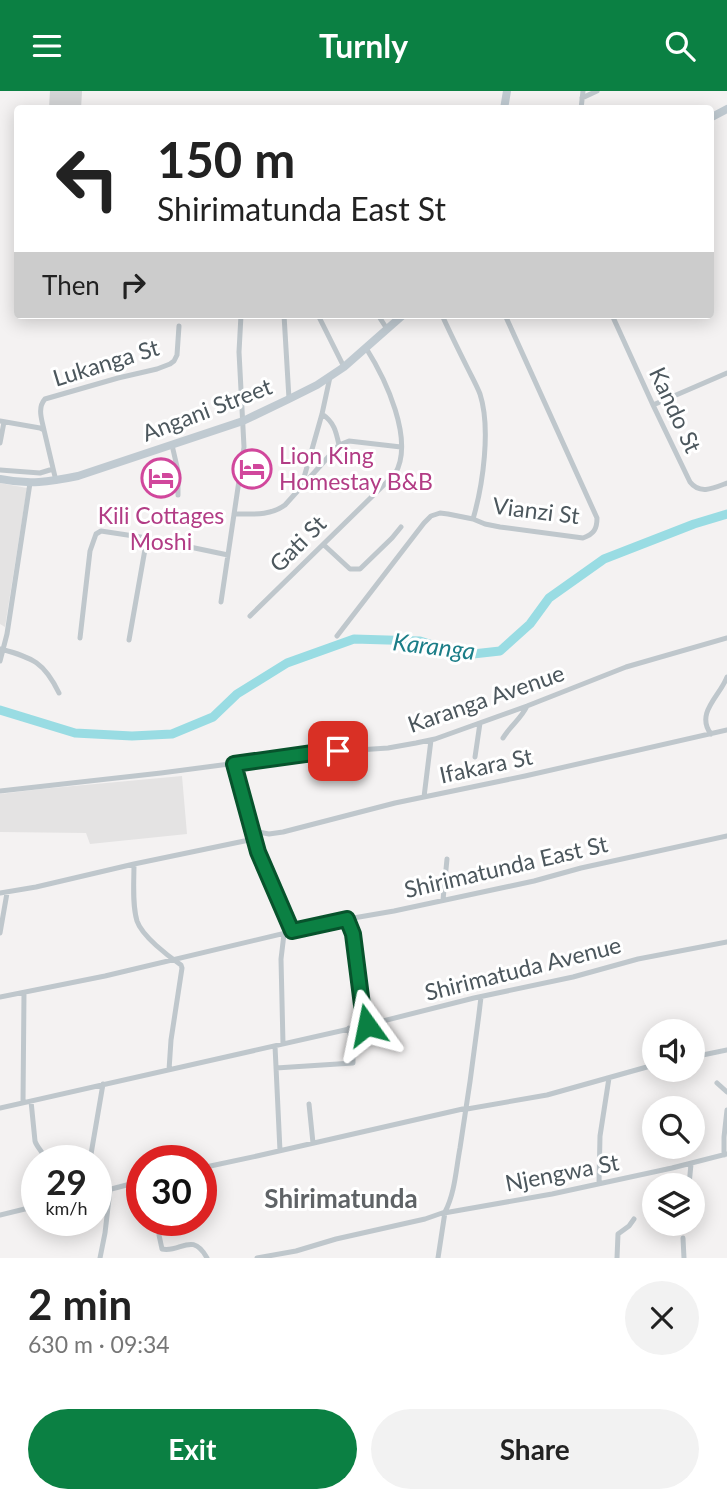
<!DOCTYPE html>
<meta charset="utf-8">
<style>
:root{--surface:#fff;--page:#f2f2f2;--text:#222;--muted:#767676;--accent:#0b8043}
body{margin:0;font-family:Lato,sans-serif;background:var(--page);color:var(--text);height:100vh;display:flex;flex-direction:column;font-size:26px;white-space:nowrap}
*{box-sizing:border-box;margin:0}
p{font-size:23px;color:var(--muted)}
.icon{flex:none;width:38px;height:38px;fill:none;stroke:currentColor;stroke-width:2;stroke-linecap:round;stroke-linejoin:round}
.map{position:relative;height:1167px;overflow:hidden}
.panel{display:flex;flex-direction:column;background:var(--surface);flex:1}
.panel>*{flex:none}
.guide{position:absolute;left:14px;top:14px;width:700px;height:214px;border-radius:7px;box-shadow:0 4px 18px #0003;background:#fff;color:var(--text);overflow:hidden}
.fabs{position:absolute;left:642px;top:928px;display:grid;gap:14px}
.fabs a{display:grid;place-items:center;width:63px;height:63px;border-radius:50%;background:var(--surface);box-shadow:0 4px 18px #0003;font-size:35px}
.speed{position:absolute;left:21px;top:1054px;display:flex;gap:14px;font-size:35px;font-weight:700;text-align:center}
.speed>*{display:grid;place-content:center;width:91px;height:91px;border-radius:50%;background:var(--surface);box-shadow:0 4px 18px #0003;line-height:1}
.speed small{font-size:18px;font-weight:400}
.speed .limit{border:10px solid #d22;background:#fff;color:#111}
.pin{position:absolute;display:grid;place-items:center;width:60px;height:60px;color:#fff;margin:-30px;border-radius:14px;box-shadow:0 4px 10px #0006}
.me{position:absolute;width:77px;margin:-38px;rotate:348deg;stroke-linejoin:round;filter:drop-shadow(0 0 5px #0008)}
.turn{display:flex;align-items:center;gap:24px;height:147px;padding:0 28px;font-size:32px}
.turn .icon{width:91px;height:91px;stroke-width:2.5}
.turn b{display:block;font-size:49px;line-height:60px}
.then{display:flex;align-items:center;height:66px;padding:0 28px;background:#0003;gap:14px;font-size:26px}
.round{display:grid;place-items:center;flex:none;width:74px;height:74px;border-radius:37px;background:var(--page)}
.head{display:flex;align-items:center;justify-content:space-between;height:119px;padding:0 28px}
h1{font-size:42px;font-weight:700;line-height:52px}
.action{display:flex;gap:14px;margin-top:auto;padding:14px 28px}
.action a{flex:1;height:80px;border-radius:42px;background:var(--accent);color:#fff;font-size:28px;font-weight:700;line-height:80px;text-align:center}
.action a+a{background:var(--page);color:var(--text)}
header{display:flex;justify-content:space-between;align-items:center;height:91px;padding:0 28px;background:var(--accent);color:#fff;font-size:32px;font-weight:700}
.map>svg:first-child{display:block}
.education{fill:#e4e3e3}
.lines{fill:none;stroke-linecap:round;stroke-linejoin:round}
.river{stroke:#99dce3;stroke-width:9}
.runway{stroke:#d4d5d6;stroke-width:32}
.street{stroke:#bfc7cc;stroke-width:5}
.secondary{stroke:#c0cad1;stroke-width:8}
.route-casing{stroke:#07532c;stroke-width:18}
.route{stroke:#0b8043;stroke-width:12}
.labels{text-anchor:middle;stroke-width:6;stroke-linejoin:round;paint-order:stroke}
.street-label{font-size:23px;fill:#4c575d;stroke:#fff}
.hotel-label{font-size:23px;fill:#b23c85;stroke:#fff;text-anchor:start}
.water-label{font-size:24px;font-style:italic;fill:#1c7e88;stroke:#fff}
.quarter-label{font-size:26px;font-weight:bold;fill:#5f6366;stroke:#fff}
</style>
<header><svg class="icon" aria-label="menu" viewBox="0 0 24 24"><path d="M4 6h16M4 12h16M4 18h16"/></svg>Turnly<svg class="icon" aria-label="search" viewBox="0 0 24 24"><circle cx="10" cy="10" r="6"/><path d="M15 15l6 6"/></svg></header>
<div class="map">
<svg width="727" height="1167" viewBox="0 0 727 1167">
<rect width="100%" height="100%" fill="#f4f2f2"/>
<path class="education" d="M0,392l27,5 -22,139 -5,-3z
M182,685l5,58 -97,10 -4,-11 -86,-1v-38l41,-5z"/>
<g class="lines">
<path class="river" d="M0,619l75,23 57,3 40,-2 41,-17 24,-23 50,-31 67,-24 66,2 44,14 36,-4 30,-27 19,-26 55,-39 90,-35 33,-10"/>
<path class="runway" d="M65,18l1,-18"/>
<path class="street" d="M582,7l15,-7
M581,18l2,-18
M284,224l5,84
M318,224l26,52
M378,224l9,14
M442,224c8,18 17,36 26,54 4,8 9,17 12,25 11,34 3,91 -7,125
M612,224l41,90 37,77c10,13 24,6 37,1
M653,314l74,-32
M322,323c12,8 14,17 17,31
M0,330l40,7 4,2 12,51
M44,339c-2,-10 -7,-22 1,-31l73,-21 39,-9 13,-5 4,-3 3,-6 2,-29
M0,352l4,-21
M172,354l6,26v24
M0,379l40,3 13,-4
M303,390l19,-67 8,-37
M234,423c18,0 36,2 51,-9l54,-60 10,-4 52,6
M324,454l26,24h10l32,-31 9,-11
M221,511l23,-155 -5,-95 2,-37
M250,525l145,-142c20,-34 -10,-96 -29,-126
M337,545l87,-113 7,-7 9,-3 8,1 25,5 12,5 15,3 83,11c11,-4 14,-9 14,-20l-92,-203
M80,547l10,-87 6,-17 5,-3 46,7 81,17
M129,549l18,-102
M1,558c32,9 43,13 58,44
M0,570l7,-27 23,-151
M711,643c-16,-21 9,-38 16,-57
M503,647c7,-12 18,-19 24,-32
M475,666l5,-34
M235,673l23,88 34,79
M0,700l161,-18 152,-20 75,-5 28,-5 19,-4 92,-33 99,-39 101,-29
M424,706l7,-57
M253,740l16,3 14,-2 112,-29 130,-27 202,-46
M134,773c0,18 -2,40 3,57 5,15 31,35 44,44l1,3 -11,72 -2,30
M0,802l36,-6 98,-23 120,-25
M443,809l4,-41
M347,828l6,15 9,71 5,20
M0,842l7,-40
M0,906l105,-21 231,-55 58,-10 140,-30 47,-13 146,-32
M283,953l-2,-85 3,-25
M275,955l5,105
M693,966l34,-7
M276,977l77,-5v-11l-4,-24
M717,992l10,9
M31,1010l4,40c2,7 9,11 10,19
M23,1012l1,-110
M309,1013l4,39
M0,1017l367,-83 107,-27 99,-21 65,-18 89,-17
M467,1018l80,-14 107,-30
M724,1064v-18l3,-27
M90,1069l13,-76
M201,1077l56,-12 210,-48
M599,1092l1,-47 9,-58
M689,1094l2,-21
M96,1102l46,-12
M444,1122l108,-19 120,-26 55,-14
M0,1124l37,-9
M161,1129l-2,15 3,14c19,4 30,-18 45,9
M683,1147l1,20
M100,1167l5,-25 5,-43
M257,1167l39,-7 40,-12 89,-20 20,-7c10,-19 11,-43 15,-64 8,-50 15,-100 21,-151
M438,1167l7,-46
M617,1167l1,-24 11,-8 5,-7"/>
<path class="secondary" d="M504,18l3,-18
M710,27l17,-9
M0,388c29,6 49,3 78,-3l165,-55 46,-22 28,-14 27,-18 59,-52"/>
</g>
<g class="lines">
<g class="route-casing">
<path id="route" d="M338,660l-25,2 -79,11 24,88 34,79 55,-12 6,15 9,71 5,20"/>
</g>
<use href="#route" class="route"/>
</g>
<defs>
<g id="hotel-ring" transform="scale(2.0125)"><circle r="9.5" fill="#fff" stroke="#d1479c" stroke-width="1.5"/><path d="M-6-4.5h1.5V1H6V5H4.5V3h-9V5H-6ZM-4 0a1.8 1.8 0 1 1 3.6 0ZM.5 0V-2.5h3Q6-2.5 6 0Z" fill="#d1479c"/></g>
</defs>
<g fill-rule="evenodd">
<use href="#hotel-ring" x="252" y="378"/>
<use href="#hotel-ring" x="161" y="387"/>
</g>
<g class="labels">
<g class="street-label">
<text transform="translate(106 272) rotate(-17)" y="8">Lukanga St</text>
<text transform="translate(207 319) rotate(-21)" y="8">Angani Street</text>
<text transform="translate(675 319) rotate(65)" y="8">Kando St</text>
<text transform="translate(536 420) rotate(7)" y="8">Vianzi St</text>
<text transform="translate(298 453) rotate(-45)" y="8">Gati St</text>
<text transform="translate(486 608) rotate(-19)" y="8">Karanga Avenue</text>
<text transform="translate(486 675) rotate(-12)" y="8">Ifakara St</text>
<text transform="translate(506 776) rotate(-13)" y="8">Shirimatunda East St</text>
<text transform="translate(523 878) rotate(-14)" y="8">Shirimatuda Avenue</text>
<text transform="translate(562 1082) rotate(-11)" y="8">Njengwa St</text>
</g>
<g class="hotel-label">
<text x="279" y="373">Lion King<tspan x="279" dy="26">Homestay B&amp;B</tspan></text>
<text x="161" y="433" text-anchor="middle">Kili Cottages<tspan x="161" dy="26">Moshi</tspan></text>
</g>
<g class="water-label">
<text transform="translate(434 556) rotate(7)" y="8">Karanga</text>
</g>
<g class="quarter-label">
<text x="341" y="1117">Shirimatunda</text>
</g>
</g>
</svg>
<div class="fabs">
<a><svg class="icon" aria-label="sound" viewBox="0 0 24 24"><path d="M4 9h4l5-4v14l-5-4H4zM17 9q2 3 0 6"/></svg></a>
<a><svg class="icon" aria-label="search" viewBox="0 0 24 24"><circle cx="10" cy="10" r="6"/><path d="M15 15l6 6"/></svg></a>
<a><svg class="icon" aria-label="layers" viewBox="0 0 24 24"><path d="M12 4l9 5-9 5-9-5zM3 14l9 5 9-5"/></svg></a>
</div>
<div class="speed"><div>29<small>km/h</small></div><div class="limit">30</div></div>
<div class="pin" style="left:338px;top:660px;background:#d93025"><svg class="icon" aria-label="arrive" viewBox="0 0 24 24"><path d="M6 21V4h12l-3 4 3 4H6"/></svg></div>
<svg class="me" style="left:367px;top:934px" viewBox="-20 -20 40 40"><path d="M0-17L14 15 0 8-14 15z" fill="#0b8043" stroke="#fff" stroke-width="4"/></svg>
<div class="guide">
<div class="turn"><svg class="icon" aria-label="left" viewBox="0 0 24 24"><path d="M17 20v-9H6M10 6l-5 5 5 5"/></svg><div><b>150 m</b>Shirimatunda East St</div></div>
<div class="then">Then<svg class="icon" aria-label="right" viewBox="0 0 24 24"><path d="M7 20v-9h11M14 6l5 5-5 5"/></svg></div>
</div>
</div>
<section class="panel">
<div class="head"><div><h1>2 min</h1><p>630 m · 09:34</p></div><a class="round"><svg class="icon" aria-label="close" viewBox="0 0 24 24"><path d="M6 6l12 12M18 6L6 18"/></svg></a></div>
<div class="action"><a>Exit</a><a>Share</a></div>
</section>
